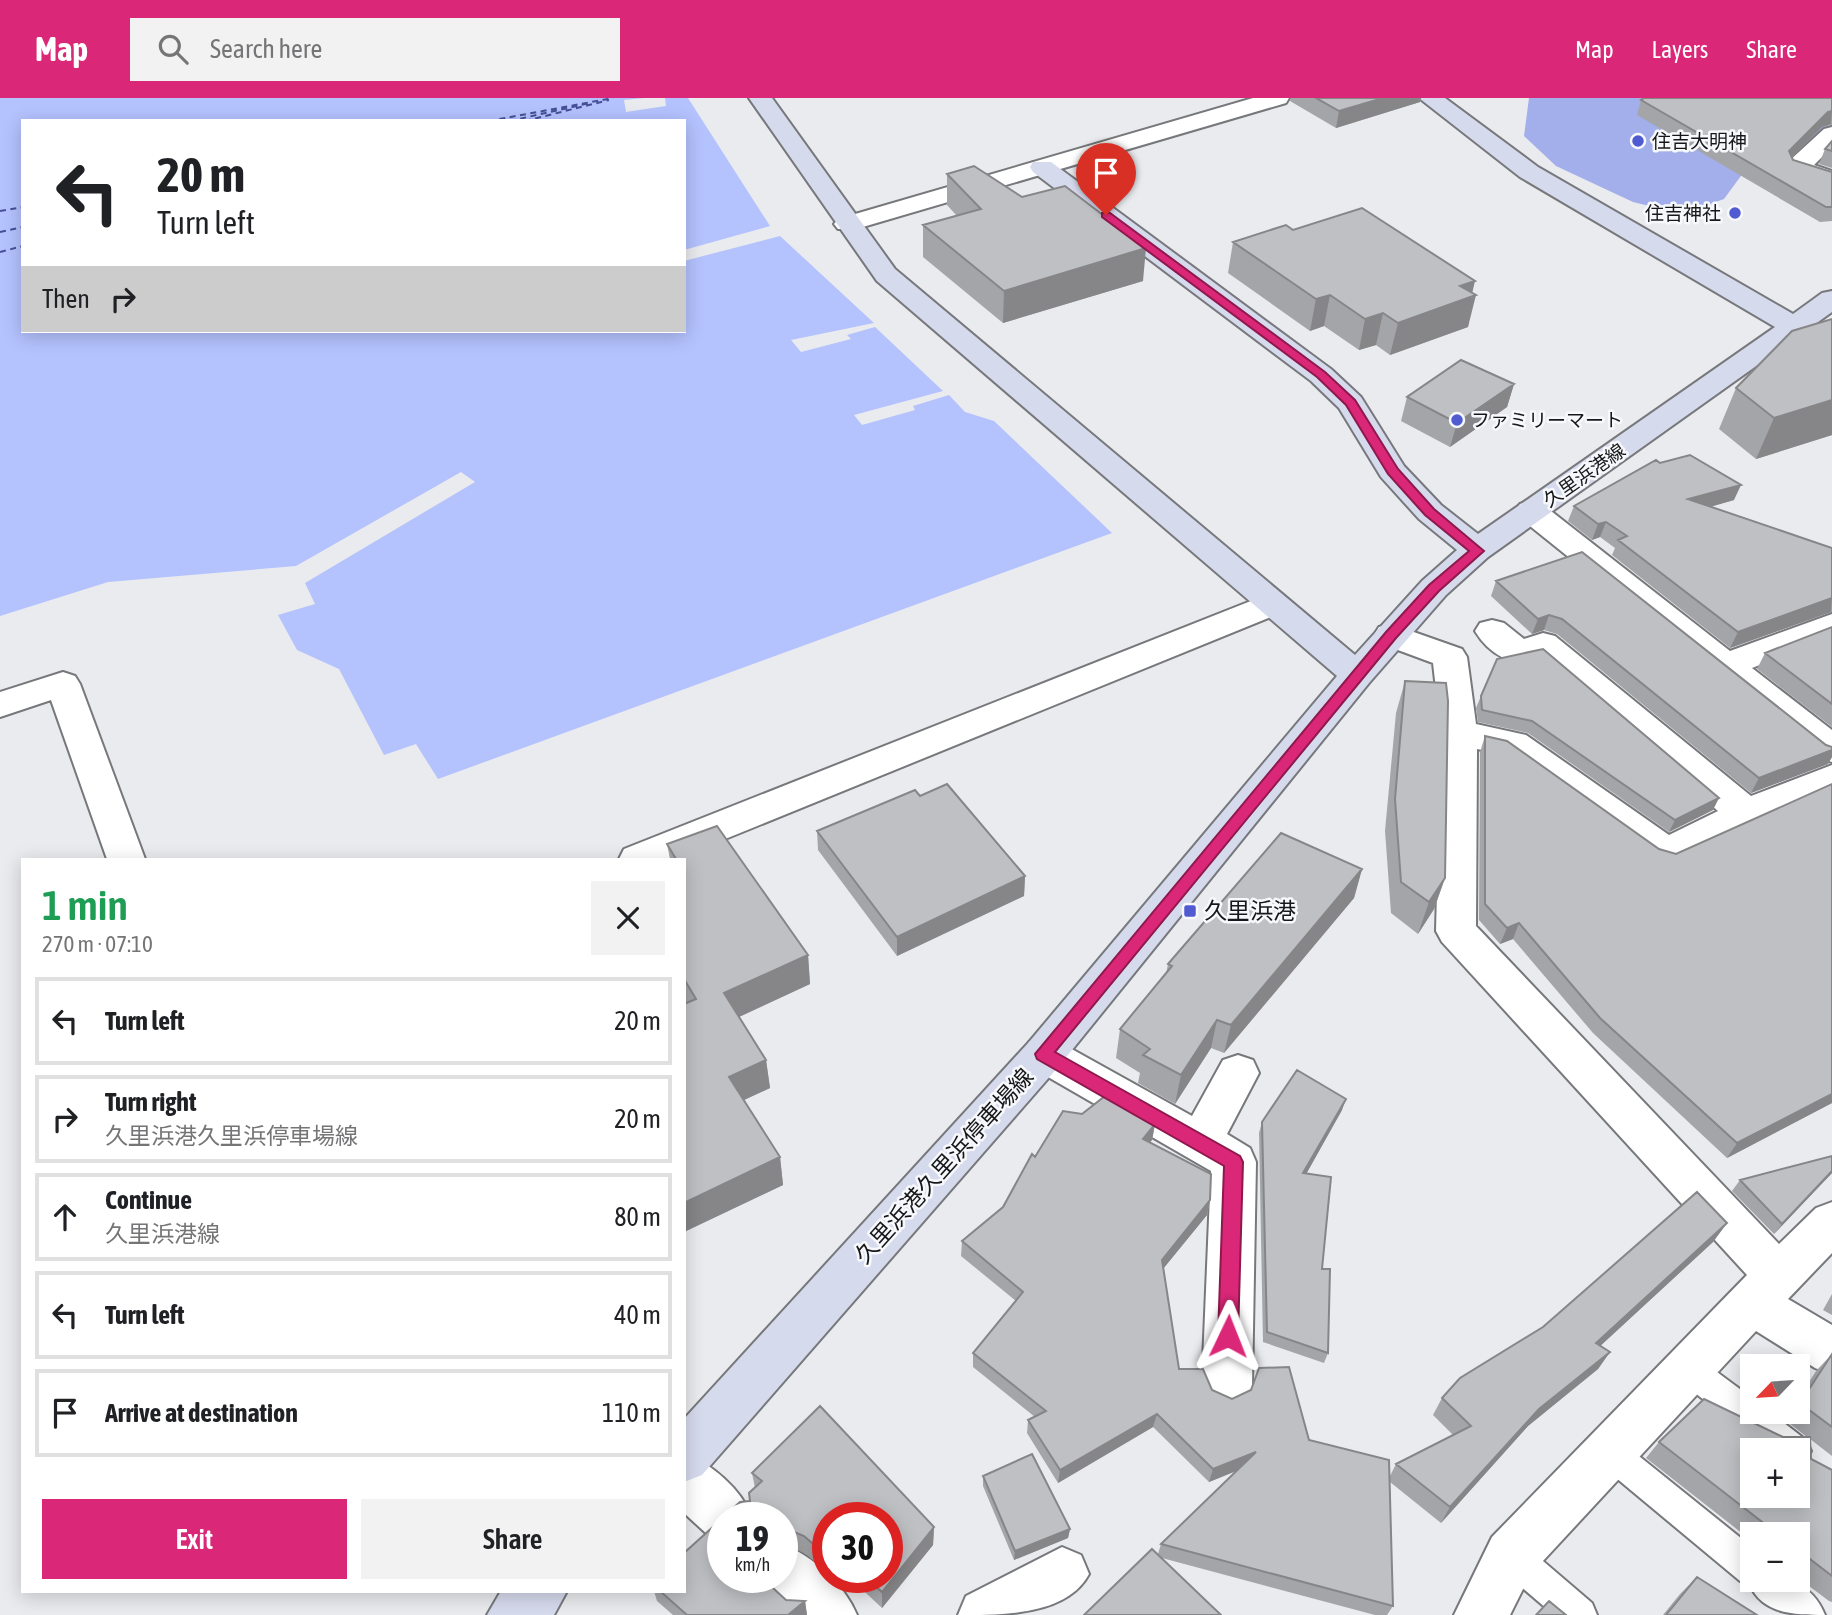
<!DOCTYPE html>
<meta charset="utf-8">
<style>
:root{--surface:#fff;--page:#f2f2f2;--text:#202124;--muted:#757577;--line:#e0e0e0;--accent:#db2777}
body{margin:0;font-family:"Asap Condensed","Noto Sans JP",sans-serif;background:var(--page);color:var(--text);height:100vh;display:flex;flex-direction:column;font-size:26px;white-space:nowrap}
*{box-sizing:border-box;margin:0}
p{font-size:23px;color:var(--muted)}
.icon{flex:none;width:38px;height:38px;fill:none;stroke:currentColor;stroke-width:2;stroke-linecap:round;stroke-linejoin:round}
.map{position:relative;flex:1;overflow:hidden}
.panel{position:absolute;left:21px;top:760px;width:665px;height:735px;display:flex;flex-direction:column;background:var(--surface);border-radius:0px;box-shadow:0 4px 18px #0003}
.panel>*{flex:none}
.top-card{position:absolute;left:21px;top:21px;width:665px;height:214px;border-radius:0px;box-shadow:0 4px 18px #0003;background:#fff;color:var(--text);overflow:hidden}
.needle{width:46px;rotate:245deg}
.buttons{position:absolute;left:1740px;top:1256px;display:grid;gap:14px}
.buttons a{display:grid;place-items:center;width:70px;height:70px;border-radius:0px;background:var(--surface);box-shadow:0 4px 18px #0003;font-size:35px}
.speed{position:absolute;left:707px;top:1404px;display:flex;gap:14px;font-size:35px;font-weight:700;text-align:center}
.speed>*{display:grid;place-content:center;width:91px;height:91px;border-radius:50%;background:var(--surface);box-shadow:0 4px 18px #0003;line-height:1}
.speed small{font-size:18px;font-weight:400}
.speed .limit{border:10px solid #d22;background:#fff;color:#111}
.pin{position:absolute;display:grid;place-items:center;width:60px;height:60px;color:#fff;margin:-72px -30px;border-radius:50% 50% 50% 0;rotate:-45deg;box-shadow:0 0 7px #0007}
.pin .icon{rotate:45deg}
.me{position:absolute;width:77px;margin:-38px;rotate:2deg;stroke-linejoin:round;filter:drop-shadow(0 0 5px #0008)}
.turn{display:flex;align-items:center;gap:24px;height:147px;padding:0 21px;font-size:32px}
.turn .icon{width:91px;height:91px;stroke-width:2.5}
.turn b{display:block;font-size:49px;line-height:60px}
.then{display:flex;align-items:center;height:66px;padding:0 21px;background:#0003;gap:14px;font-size:26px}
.round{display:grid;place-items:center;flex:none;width:74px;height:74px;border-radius:0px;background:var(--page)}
.headline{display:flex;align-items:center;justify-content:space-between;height:119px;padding:0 21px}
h1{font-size:42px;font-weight:600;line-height:52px;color:#1e9e55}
.button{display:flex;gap:14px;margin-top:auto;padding:14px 21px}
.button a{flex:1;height:80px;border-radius:0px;background:var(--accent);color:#fff;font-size:28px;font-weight:600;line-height:80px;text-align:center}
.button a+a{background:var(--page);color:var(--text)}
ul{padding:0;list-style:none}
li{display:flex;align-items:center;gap:21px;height:88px;margin:0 14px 10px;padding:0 7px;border:4px solid var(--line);border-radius:0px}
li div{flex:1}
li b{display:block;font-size:26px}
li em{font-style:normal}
header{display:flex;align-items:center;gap:42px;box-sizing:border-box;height:98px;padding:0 35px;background:var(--accent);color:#fff}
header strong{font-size:33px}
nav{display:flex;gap:38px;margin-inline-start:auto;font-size:24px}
.search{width:490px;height:63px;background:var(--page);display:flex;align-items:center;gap:18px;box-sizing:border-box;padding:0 24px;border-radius:0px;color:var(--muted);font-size:26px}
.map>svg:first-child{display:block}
.forest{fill:#a2afea}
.water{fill:#b4c2fe}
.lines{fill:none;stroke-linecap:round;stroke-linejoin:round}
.ferry{stroke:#465098;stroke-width:2;stroke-dasharray:6 4.5;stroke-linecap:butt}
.lane-casing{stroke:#77787b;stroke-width:4}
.street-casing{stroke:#77787b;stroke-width:4}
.secondary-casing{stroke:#77787b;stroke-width:4}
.lane{fill:#fff;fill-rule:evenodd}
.street{fill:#fff;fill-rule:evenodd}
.secondary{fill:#d6daed;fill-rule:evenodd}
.wall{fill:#a4a5a8}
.shaded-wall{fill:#868688}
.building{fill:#bfc0c3;stroke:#868688;stroke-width:2;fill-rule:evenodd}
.route{fill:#db2777;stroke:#8e194d;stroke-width:2}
.poi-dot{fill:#505bd1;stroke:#f7f8fc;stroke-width:2.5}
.labels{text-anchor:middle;stroke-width:5;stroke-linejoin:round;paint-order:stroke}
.far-poi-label{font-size:19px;fill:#161718;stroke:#f7f8fc;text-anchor:start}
.far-street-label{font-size:19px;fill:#161718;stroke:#f7f8fc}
.poi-label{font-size:23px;fill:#161718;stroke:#f7f8fc;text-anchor:start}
.street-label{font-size:23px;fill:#161718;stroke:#f7f8fc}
</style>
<header>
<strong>Map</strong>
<div class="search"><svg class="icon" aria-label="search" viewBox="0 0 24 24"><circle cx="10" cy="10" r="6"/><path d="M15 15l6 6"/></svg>Search here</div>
<nav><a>Map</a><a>Layers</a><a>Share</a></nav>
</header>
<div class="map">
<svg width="1832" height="1517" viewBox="0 0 1832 1517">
<rect width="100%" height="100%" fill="#eaebee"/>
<path class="forest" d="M1529,0h303v43l-38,5 -48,23 -22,30 -42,15 -49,-12 -77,-36 -32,-30z"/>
<path class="water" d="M0,0h644l-20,2 2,12 40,-6 -1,-8h23l82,128 -86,24v-129h-661v210h661v-70l96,-25 94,87 -83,17 10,12 50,-13 -4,-4 28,-8 68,64 -89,24 8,10 53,-15 -2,-4 36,-11 16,17 29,9 118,112 -674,246 -22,-35 -32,11 -45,-86 -42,-19 -19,-35 37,-11 -10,-21 170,-101 -14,-10 -165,94 -188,16 -108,34z"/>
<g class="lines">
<path class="ferry" d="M489,23l124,-23
M510,23l80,-18
M525,23l84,-21
M0,113l23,-4
M0,134l23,-5
M0,154l23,-6"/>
<g class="lane-casing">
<path id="lane" d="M1687,1255l11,5 54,40v14h18l36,28 5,11 -5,11 -9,4v-15h-28l-93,-73 -5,-10 5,-10z
M1608,1337l11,5 133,107v33c33,0 58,-1 73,35 -28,0 -62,0 -75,-30l-10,-4 -143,-119 -5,-11 5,-11z
M1511,1441l12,5 69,59 5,12h-43l-55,-47 -5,-12 5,-12z"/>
</g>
<g class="street-casing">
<path id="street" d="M1253,0h36l-3,5 -430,126h-18l-4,-5 4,-5z
M1832,29v20l-18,18 18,6v15l-44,-14 -3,-5 3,-5 36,-33z
M1531,403l11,3 188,147 102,-37v23l-80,31 80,62v32l-13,-4 -299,-240 -5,-7 5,-7z
M1271,495l12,3 5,8 -5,8 -607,247h-57l5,-10z
M1492,522l12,3 20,16 19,-6 12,3 196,160 81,-31v28l-73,30 -92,44 -14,-4 -151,-109 -25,-5 -1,177 303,318 37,-36 16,-6v51l-44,46 44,26v50l-17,-7 -59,-37 -226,244 -20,40h-56l38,-78 255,-262 -305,-333 -6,-11 5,-198 -8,-70 -54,-20 -5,-8 5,-8 12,-3 71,25 5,8 9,67 50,11 143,100 49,-24 -179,-153c-26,11 -50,-4 -64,-27l5,-8z
M63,574l12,4 5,8 65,175h-38l-56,-159 -51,17v-25z
M1044,939l15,5 133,74 31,-56 15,-5 15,5 6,13 -32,61 23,14 6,14 -4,224 -8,17 -17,7 -17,-7 -8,-17 9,-215 -182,-105 -6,-12 6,-12z
M684,1355c28,11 57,36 68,64h-29v25l-15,-7 -24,-22z
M782,1446c31,12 62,40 75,71h-66l-28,-26 -5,-12h24z
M1062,1449l19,8 8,19c-22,41 -84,41 -131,41l8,-19z"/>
</g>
<g class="secondary-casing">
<path id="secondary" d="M749,0h23l123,171 460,386 67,-74 35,-31 -38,-31 -38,-42 -42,-69 -28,-27 -278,-209 -3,-5 3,-5h18l280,207 30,28 43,69 37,39 37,29 297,-207 -255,-150 -101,-79h26l93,69 255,147 29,-21 10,-2v21l-344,245 -42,38 -77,88 -310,383 -357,409 -18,7v-63l345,-377 308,-366 -460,-395z
M501,1493h66l-13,24h-67z"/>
</g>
<use href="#lane" class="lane"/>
<use href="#street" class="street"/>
<use href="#secondary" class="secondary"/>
</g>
<path class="wall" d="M1291,0h130l-1,4 -84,26 -46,-27z
M1832,0v27l-10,2 -30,30 1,3 39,12v49l-12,1 -183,-107 4,-15z
M1832,43v27l-13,-4 6,-15z
M947,76l196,107 -140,42 -80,-66v-32l34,-9 -10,-11z
M1293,132l179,63 -4,34 -78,28 -14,-10 -17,5 -35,-24 -14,5 -82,-58 5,-31z
M1832,221v116l-76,24 -37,-30 17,-41z
M1514,286l-7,23 -57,40 -49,-26 6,-24z
M1660,365l74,37 -24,7 122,41v64h-1l-101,36 -118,-93 3,-7 -15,-11 -8,3 -24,-19 6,-15z
M1496,483l330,164 6,2v10l-4,7 -77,29 -194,-159 -13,-4 -12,4 -41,-38z
M1832,529v100l-75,-58 8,-16z
M1405,583l40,197 -11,31 -16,25 -27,-21 -6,-82 11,-118z
M1481,598l232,114 -44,22 -141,-99 -50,-11 -2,-14z
M1485,638l174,113 17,5 156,-70v319l-105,55 -134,-125 -80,-94 -13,5 -21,-24 1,-168z
M920,698l105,80 -1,20 -127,60 -79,-106 -1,-19z
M717,728l91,129 2,29 -71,33 27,43 4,28 -26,12 36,57 3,28 -99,47v-228l2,-1 -2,-3v-141h-14l-3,-15z
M1362,771l-8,29 -130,155 -13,-5 -36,56 -37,-21 2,-10 -24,-15 4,-29 46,-55 2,-10z
M1342,1012l-36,64 16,95 6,84 -4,10 -61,-21 -4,-209 3,-11z
M1082,1016l73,10 -3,16 -2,2 60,58 -3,15 -44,54 16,100 33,21 97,50 81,36 6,-12 57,-29 -20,-20 9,-17 285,-175 -14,19 -113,104 10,6 -12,17 -70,57 -87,97 -51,-41 3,124 -6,9h-12l-213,-57 -4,-4 3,-10 75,-73 -27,11 -56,-55 -95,56 -31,-50 1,-13 7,-3 -62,-50v-14l43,-52 -55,-45 1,-15 41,-34 32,-50z
M1832,1058v17l-58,61 -42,-43 8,-11z
M1832,1196v21l-9,-5z
M1832,1256v102l-22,-17 1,20 21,11v132l-3,-1 -32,-24v-42h-45v6l-106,-83 13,-16 124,-5h24l-22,-17 5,-8h7v-11l19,-30z
M752,1375l182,54 -1,18 -51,63 -30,-28 -9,7 -11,-10h55l-59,-60v56l-22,-19 -24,-11v-26l-32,-16 5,-13z
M983,1378l87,53 -2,9 -54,22 -31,-74z
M723,1479l63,23 19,1 2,14h-134l-16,-14 -3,-10h30z
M1697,1479l60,38h-94l17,-21z"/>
<path class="shaded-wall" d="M1383,0h38l-1,4 -84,26 3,-17z
M1832,13l-1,13 -9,3 -39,39 6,-15 39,-39z
M1146,150l-3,33 -140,42 1,-32z
M1475,183l-4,17 5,-3 -8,32 -78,28 8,-32 62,-37z
M1330,197l-6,31 -14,5 6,-32z
M1383,215l-7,32 -17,5 6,-31z
M1514,286l-7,23 -57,40 7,-24z
M1832,302v35l-76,24 18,-41z
M1741,387l-7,15 -53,15 7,-16z
M1606,424l-6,15 -8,3 6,-16z
M1832,500l-1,14 -101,36 8,-16z
M1549,517l-5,15 -12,4 6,-15z
M1832,652v7l-4,7 -77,29 8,-15z
M1719,700l-6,12 -44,22 6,-12z
M1362,771l-8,29 -130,155 7,-28z
M1025,778l-1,20 -127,60v-19z
M1445,780l-11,31 -16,25 11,-32z
M1519,825l-6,16 -13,5 7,-16z
M808,857l2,29 -82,38 -4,-29z
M1217,922l-6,28 -36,56 6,-29z
M766,962l4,28 -37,17 -4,-28z
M1832,996v9l-105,55 10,-15z
M1346,1001l-4,11 -42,75 3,-12z
M1155,1026l-3,16 -12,14 3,-15z
M780,1059l3,28 -99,47v-29z
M1832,1073v2l-58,61 8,-10z
M1210,1102l-3,15 -49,60 4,-15z
M1727,1125l-14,19 -129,119 12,-18z
M1610,1254l-12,17 -70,57 -87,97 9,-16 89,-98z
M1157,1316l-4,13 -95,56 2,-13z
M1256,1354l-5,13 -42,17 4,-13z
M934,1429l-1,18 -51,63v-16z
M1070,1431l-2,9 -54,22 1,-9z
M842,1479h10v3l-9,7z
M805,1503l2,14h-19z"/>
<path class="building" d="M1316,0h67l-44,13z
M1644,0h188v13l-4,1 -39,39 4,9 39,12v35h-6l-185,-107z
M1832,43v10l-7,-2z
M974,68l48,31 43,-11 81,62 -142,43 -81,-66 58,-16 -34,-35z
M1362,110l113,73 -15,5 16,9 -78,28 -15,-10 -18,6 -35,-24 -14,4 -83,-57 53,-17 7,5z
M1832,221v81l-58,18 -38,-30 56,-57z
M1461,262l53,24 -57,39 -50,-26z
M1690,357l51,30 -53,14 144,49v50l-94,34 -120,-92 9,-4 -21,-14 -8,2 -24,-18 82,-46 4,3z
M1582,454l244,193 6,2v3l-73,28 -197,-159 -13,-4 -11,4 -42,-38z
M1832,529v77l-67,-51z
M1543,551l176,149 -44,22 -143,-99 -50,-11 -1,-14 16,-37z
M1405,583l41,2 2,18 -3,177 -16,24 -28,-20 -6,-83z
M1485,638l22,5 152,108 17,5 156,-70v310l-95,49 -137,-125 -81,-95 -12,5 -22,-24z
M947,686l78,92 -128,61 -80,-106 98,-41 5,6z
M717,728l91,129 -84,38 42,67 -37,17 51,80 -96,46v-199l12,-5 -12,-20v-120h-8l-9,-15z
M1281,735l81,36 -131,156 -14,-5 -36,55 -38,-20 7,-6 -30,-20 52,-63 -4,-2z
M1297,972l49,29 -43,74 28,4 -9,92h8l-2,84 -61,-21 -5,-210z
M1105,998l50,28 -12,15 68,35 -1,26 -48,60 17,109h24l9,21 20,9 19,-9 8,-22 30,-1 20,73 80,20 4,146 -232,-62 95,-92 -43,17 -56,-55 -97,56 -32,-50 18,-9 -73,-58 50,-61 -61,-51 41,-34 29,-53 3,3 28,-46 19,3z
M1832,1058v15l-50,53 -42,-44z
M1697,1094l30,31 -131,120 14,9 -71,57 -89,98 -54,-43 75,-38 -29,-28 18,-20 83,-51z
M1832,1256v73l-32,-24z
M1704,1301l79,38h27l1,22 21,11v106l-35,-27v-14h-18l-120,-93zM1752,1353h45v45h-45z
M820,1308l114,121 -52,65 -17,-15h22v-60h-59v40l-24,-21 -22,-9v-10h-59l17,-15 10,-1 -1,-8 13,-12 -10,-8z
M1032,1356l38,75 -55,22 -32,-75z
M723,1420v59h38l25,23 19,1 -17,14h-101l-27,-24h24v-38l31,-28 6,1 1,-7z
M1152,1451l69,66h-137z
M1697,1479l60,38h-91z
M1549,1503l17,14h-30z"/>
<path class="route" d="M1102,115h8l215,159 30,28 43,69 36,40 50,42 -45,40 -43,47 -341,414 185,104 3,6 -5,174 -3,7 -7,3 -7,-3 -3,-7 6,-170 -187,-107 -2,-5 351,-422 43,-47 40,-34 -44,-36 -37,-41 -42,-69 -29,-28 -215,-160z"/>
<g class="poi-dot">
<circle cx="1638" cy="43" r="7"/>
<circle cx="1735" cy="115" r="7"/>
<circle cx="1457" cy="322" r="7"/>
<rect x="1183" y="806" width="14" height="14" rx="3.5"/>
</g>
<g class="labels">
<g class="far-poi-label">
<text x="1652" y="50">住吉大明神</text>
<text x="1721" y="122" text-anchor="end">住吉神社</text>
<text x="1471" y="329">ファミリーマート</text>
</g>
<g class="far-street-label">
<text transform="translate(1584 377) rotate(-35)" y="7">久里浜港線</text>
</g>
<g class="poi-label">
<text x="1204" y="821">久里浜港</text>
</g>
<g class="street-label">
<text transform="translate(944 1068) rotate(-48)" y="8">久里浜港久里浜停車場線</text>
</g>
</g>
</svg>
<div class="buttons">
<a><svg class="needle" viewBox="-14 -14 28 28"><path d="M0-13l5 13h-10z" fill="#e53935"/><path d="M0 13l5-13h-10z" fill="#757577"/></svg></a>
<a>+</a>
<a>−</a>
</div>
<div class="speed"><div>19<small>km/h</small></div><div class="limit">30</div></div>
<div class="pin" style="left:1106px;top:117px;background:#d93025"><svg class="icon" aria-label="arrive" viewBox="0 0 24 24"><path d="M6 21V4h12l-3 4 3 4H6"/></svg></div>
<svg class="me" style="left:1228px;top:1238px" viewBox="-20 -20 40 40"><path d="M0-17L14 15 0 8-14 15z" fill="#db2777" stroke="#fff" stroke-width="4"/></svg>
<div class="top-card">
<div class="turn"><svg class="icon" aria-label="left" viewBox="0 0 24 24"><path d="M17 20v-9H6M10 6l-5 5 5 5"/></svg><div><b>20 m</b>Turn left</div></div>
<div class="then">Then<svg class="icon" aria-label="right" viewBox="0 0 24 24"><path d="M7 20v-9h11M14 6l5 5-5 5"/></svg></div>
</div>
<section class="panel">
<div class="headline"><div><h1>1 min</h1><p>270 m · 07:10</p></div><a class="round"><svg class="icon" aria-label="close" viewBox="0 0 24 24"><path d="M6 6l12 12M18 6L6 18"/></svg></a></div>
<ul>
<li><svg class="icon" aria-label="left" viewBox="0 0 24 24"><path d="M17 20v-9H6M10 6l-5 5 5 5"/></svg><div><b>Turn left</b></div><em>20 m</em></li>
<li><svg class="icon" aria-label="right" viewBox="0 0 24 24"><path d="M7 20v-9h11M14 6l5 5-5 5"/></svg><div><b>Turn right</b><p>久里浜港久里浜停車場線</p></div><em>20 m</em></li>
<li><svg class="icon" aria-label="ahead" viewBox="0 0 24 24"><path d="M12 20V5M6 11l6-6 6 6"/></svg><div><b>Continue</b><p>久里浜港線</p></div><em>80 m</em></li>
<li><svg class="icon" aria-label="left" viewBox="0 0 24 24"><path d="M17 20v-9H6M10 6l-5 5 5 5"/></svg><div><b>Turn left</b></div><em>40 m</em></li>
<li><svg class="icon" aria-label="arrive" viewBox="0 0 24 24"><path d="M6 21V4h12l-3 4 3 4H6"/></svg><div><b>Arrive at destination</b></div><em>110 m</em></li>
</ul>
<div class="button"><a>Exit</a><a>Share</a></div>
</section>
</div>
